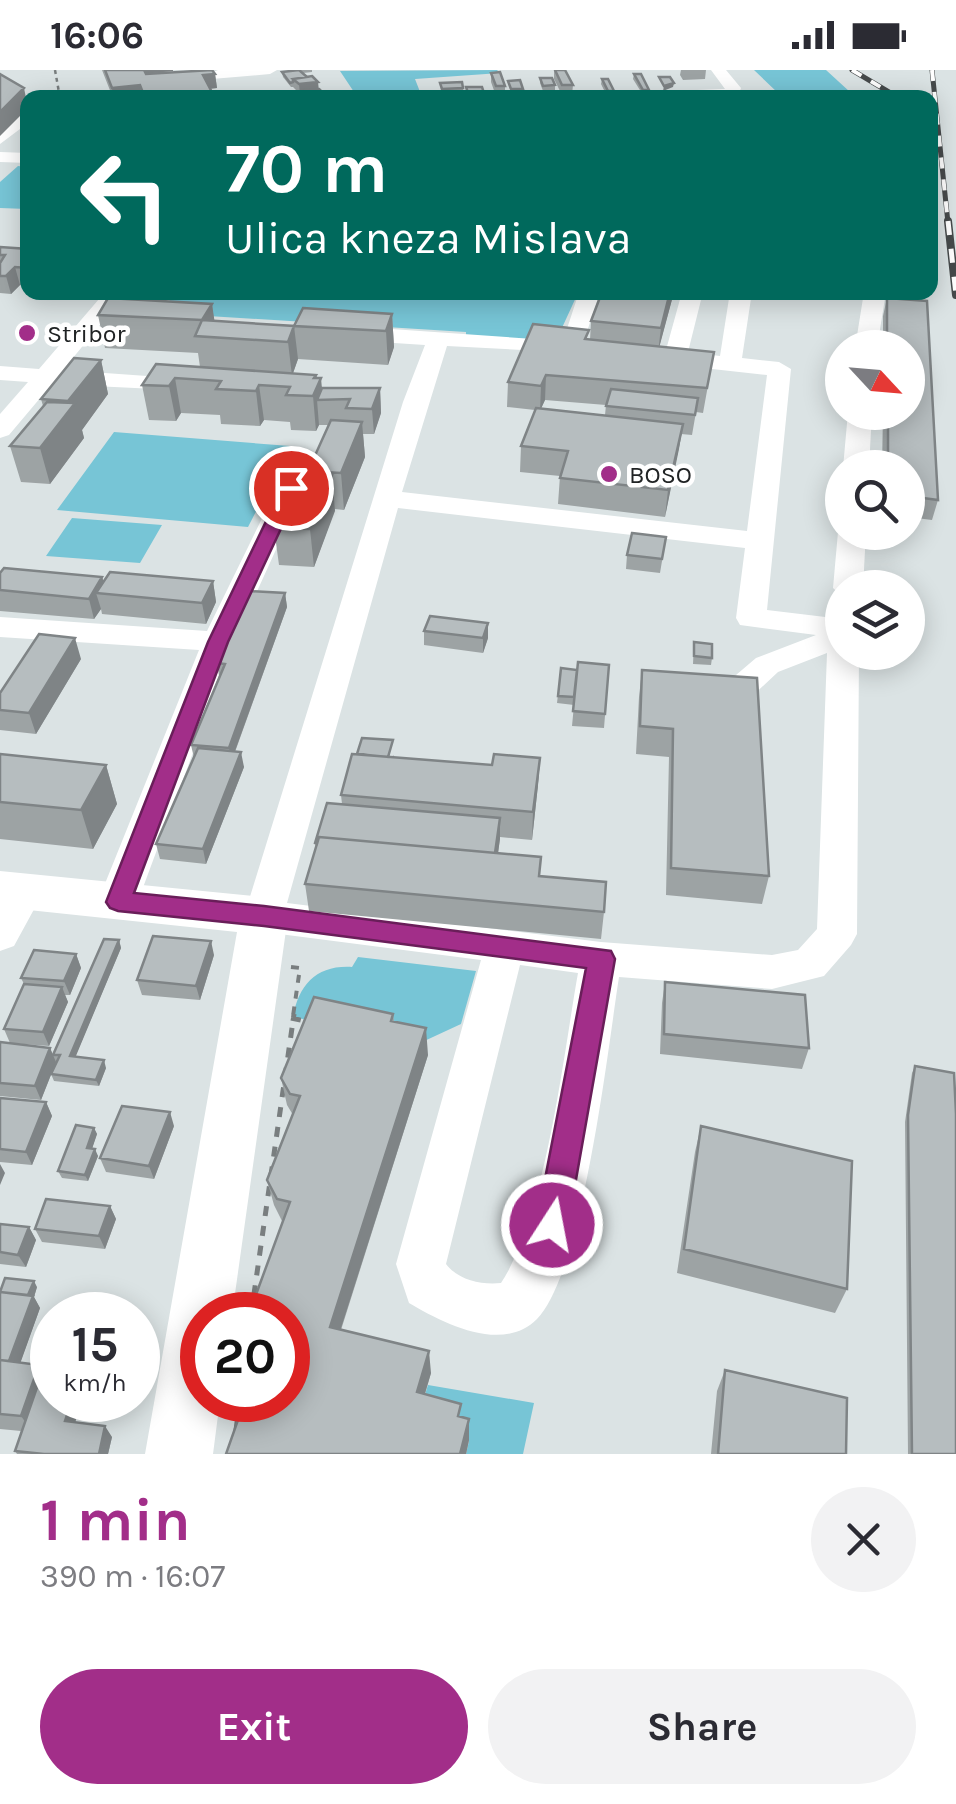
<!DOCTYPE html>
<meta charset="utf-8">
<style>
:root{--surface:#fff;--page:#f2f2f3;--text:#2b2b33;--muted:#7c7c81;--accent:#a22e89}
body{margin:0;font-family:Karla,sans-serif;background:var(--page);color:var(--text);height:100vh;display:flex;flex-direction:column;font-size:38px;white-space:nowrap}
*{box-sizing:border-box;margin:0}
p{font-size:32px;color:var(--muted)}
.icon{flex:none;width:55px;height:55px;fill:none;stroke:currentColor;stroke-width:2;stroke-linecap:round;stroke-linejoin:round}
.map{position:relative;height:1384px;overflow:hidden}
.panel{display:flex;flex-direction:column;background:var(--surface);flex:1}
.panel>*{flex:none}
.banner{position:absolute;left:20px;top:20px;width:918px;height:210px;border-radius:20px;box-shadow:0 5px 25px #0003;background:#00695c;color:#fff;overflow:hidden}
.needle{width:65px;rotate:116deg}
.tools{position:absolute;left:825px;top:260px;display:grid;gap:20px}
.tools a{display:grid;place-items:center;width:100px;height:100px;border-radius:50%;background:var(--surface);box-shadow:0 5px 25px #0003;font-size:50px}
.speed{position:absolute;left:30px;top:1222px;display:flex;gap:20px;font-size:50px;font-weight:700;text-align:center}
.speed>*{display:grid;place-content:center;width:130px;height:130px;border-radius:50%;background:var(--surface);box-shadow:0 5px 25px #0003;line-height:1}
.speed small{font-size:25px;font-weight:400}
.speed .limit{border:15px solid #d22;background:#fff;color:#111}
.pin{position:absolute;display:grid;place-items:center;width:85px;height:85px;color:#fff;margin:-42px;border:5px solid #fff;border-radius:50%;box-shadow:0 2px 10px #0007}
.me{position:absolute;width:110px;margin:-55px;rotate:11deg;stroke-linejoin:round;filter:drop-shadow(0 0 8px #0008)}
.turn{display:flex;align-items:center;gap:35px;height:210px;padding:0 40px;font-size:45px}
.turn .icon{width:130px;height:130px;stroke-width:2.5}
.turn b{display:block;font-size:70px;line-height:85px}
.round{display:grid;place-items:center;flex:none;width:105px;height:105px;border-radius:52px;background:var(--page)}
.headline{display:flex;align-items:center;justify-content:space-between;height:170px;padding:0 40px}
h1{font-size:60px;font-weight:700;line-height:75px;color:var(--accent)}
.button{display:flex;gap:20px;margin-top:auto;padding:20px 40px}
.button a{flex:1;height:115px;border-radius:60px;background:var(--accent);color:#fff;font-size:40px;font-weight:700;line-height:115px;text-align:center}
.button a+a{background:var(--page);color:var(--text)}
.status{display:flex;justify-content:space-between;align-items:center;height:70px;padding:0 50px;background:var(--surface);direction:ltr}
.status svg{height:28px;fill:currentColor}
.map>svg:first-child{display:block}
.green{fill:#77c5d6}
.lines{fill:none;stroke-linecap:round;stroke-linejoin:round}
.path-far2{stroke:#797e7f;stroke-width:2.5;stroke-dasharray:4 4;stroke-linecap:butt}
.path-far1{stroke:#797e7f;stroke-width:4;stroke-dasharray:8 8;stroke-linecap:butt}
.path{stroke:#797e7f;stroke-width:5;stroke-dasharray:10 10;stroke-linecap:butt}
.minor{fill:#fff;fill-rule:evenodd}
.major{fill:#fff;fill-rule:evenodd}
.rail-far1-casing{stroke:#464a4b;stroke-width:5}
.rail-casing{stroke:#464a4b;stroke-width:8}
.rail-far1{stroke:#fff;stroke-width:4;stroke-dasharray:11;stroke-linecap:butt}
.rail{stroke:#fff;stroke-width:5;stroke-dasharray:14;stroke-linecap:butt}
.wall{fill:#9da3a4;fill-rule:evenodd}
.shaded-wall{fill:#7f8486}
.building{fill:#b6bdbf;stroke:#7f8486;stroke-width:2.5}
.route{fill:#a22e89;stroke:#691e59;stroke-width:2.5}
.poi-dot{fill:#a22e89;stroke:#fff;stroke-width:4}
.labels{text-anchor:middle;stroke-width:9;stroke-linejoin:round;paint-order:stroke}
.far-poi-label{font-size:25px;fill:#202324;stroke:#fff;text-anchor:start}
</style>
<div class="status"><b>16:06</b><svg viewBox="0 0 49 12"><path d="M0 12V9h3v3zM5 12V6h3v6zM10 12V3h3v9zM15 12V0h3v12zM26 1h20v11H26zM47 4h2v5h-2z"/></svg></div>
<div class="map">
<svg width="956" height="1384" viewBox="0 0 956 1384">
<rect width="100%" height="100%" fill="#dbe3e4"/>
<path class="green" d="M497,0l3,3 -85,6 7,18 -64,1 -18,-27z
M754,0h72l24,22 -72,1z
M18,96l9,1v42l-27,-1v-26z
M176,222l402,1 -23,50 -89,-7v-4l-306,-19z
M114,362l176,14 -42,81 -191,-17z
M72,448l90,7 -22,38 -94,-7z
M358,887l118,14 -15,53 -41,19 -127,-26c6,-33 24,-52 59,-50z
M428,1315l106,18 -11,51h-57l3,-13 -50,-28z"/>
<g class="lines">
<path class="path-far2" d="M55,0l5,28"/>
<path class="path-far1" d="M291,897l9,1 -7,48"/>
<path class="path" d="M291,948l18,4
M251,1245l43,-301
M236,1360l4,-30"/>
<path class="minor" d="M218,0h59l-7,4 -58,5 -7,-4z
M711,0h15l15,18 -3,8 -132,2 7,-5 112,-4z
M28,39v14l-28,21v-14z
M0,82l28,1v10l-28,-1z
M105,222h22l-64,78 126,9 8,2 4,5 -4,5 -145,-7 -43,51 -9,3v-24l28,-32 -28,-2v-14l39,3z
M142,222h21l-15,22 16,2 3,5 -3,5 -32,1 -11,-7z
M579,222h21l-20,61 -133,-7 -45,146 345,39 20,-156 -100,-11 -12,-7 11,-7 16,-58h21l-15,60 32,4 10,-64h22l-10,66 37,4 12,7 -24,241 75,9v33h17l-2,282 -6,11 -27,31 -52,13 -153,-12c-11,71 -36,295 -82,342 -35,35 -94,4 -128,-16l-13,-39 85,-304 -217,-28 -14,-5 -6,-11 159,-514 22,-57 -77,-5 -11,-7 11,-7 215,15zM398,438l347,40 -9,70 4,7 76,10 -60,23 -27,23 -32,1 -4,8 4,8 39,5 12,-3 30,-28 49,-19 -10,276 -19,21 -26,5 -171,-13 -314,-39zM520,895l58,8c-15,84 -32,242 -77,310 -20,2 -43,-3 -55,-19z
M864,222h22l-9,56h-22z
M848,342h24l-3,56h-26z
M305,379l13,8 -84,185 -96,259 -6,11 -14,4 -14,-4 -6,-11 101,-251 -199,-13v-20l207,14 85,-174z
M842,456v6h24l-3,56h-21v8l-9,-8 5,-56z
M25,806l14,4 5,11 -30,55 -14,5v-51l11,-20z"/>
<path class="major" d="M0,801l264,26 17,6 7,13 -56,399h-30v85h18l-7,54h-68l92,-522 -237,-25z"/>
<g class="rail-far1-casing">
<path id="rail-far1" d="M852,0l47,28
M932,0l16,153"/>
</g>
<g class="rail-casing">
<path id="rail" d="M948,151l8,74"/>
</g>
<use href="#rail-far1" class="rail-far1"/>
<use href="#rail" class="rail"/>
</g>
<path class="wall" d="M102,0l71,1 -27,3h69l2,14 -7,1 5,9h-102z
M288,0h24v2l-9,1 4,4 11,5v7l8,9h-18l-3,-5 -5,1 -7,-7h-2l-8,-10 -1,-5 7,-1z
M554,0l19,15 -1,10h-10l-8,-16z
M681,0h25l-1,9 -22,1 -3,-5z
M491,3l14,13v10h-9l-5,-14z
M634,4l15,16v5h-6l-10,-16z
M540,8l15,7v5l-12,1 -3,-8z
M602,9l12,12v5h-7l-6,-12z
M508,11l15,8v5h-12z
M440,13l23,5v10h-21z
M466,17l18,6v5h-16z
M0,177l28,2v36h-8l-9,9 -11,-1z
M674,222l-15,55 55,5 -11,61 -7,-1 -4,23 -11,-1 -16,83 -107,-13 2,-28 -40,-4 1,-26 14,-36 -28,-3 1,-25 82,-42 1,-19zM545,330l61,5 -1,10 -64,-7z
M887,228l40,3 11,199 -6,20 -24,-3v-49h-26l1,-56h25v-64h-25v-32z
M212,234l2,17 80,5 98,-12 2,33 -6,18 -90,-6 -5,14 23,2 6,13h58l1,25 -7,21h-11l2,23 -21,53 -9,-1 -21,58 -35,-2 -5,-37 34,-54v-3l21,-46h-10l-3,6 -25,-1 -1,-8 -26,-2 -4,6 -39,-2 -1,-9 -39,-2 -5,8 -27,-1 -7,-35 58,-18 -2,-14 -93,-5 -7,-33z
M101,290l7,34 -26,36 2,8 -34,46 -29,-2 -11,-36 33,-40 -2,-7z
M666,467l-6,36 -34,-4 1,-14z
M0,503l102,4 2,5 109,-1 3,21 -10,22 -104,-10 -1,-5 -7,10 -94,-8z
M285,523l2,14 -52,145 9,15 -38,97 -46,-5 -4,-15 38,-86 -3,-13 28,-69 -2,-13z
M424,561l64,7 -5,15 -59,-8z
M694,572l18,16 -1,7 -18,-1z
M81,589l-45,75 -36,-4v-37z
M609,595l-5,63 -32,-2 2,-21 -17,-2 4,-35 16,2z
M642,600l127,206 -7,28 -96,-9 3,-138 -33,-3 3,-57z
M0,684l106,11 11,39 -24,45 -93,-10z
M394,685l-1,2 99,8 48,-7 -2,27 -6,55 -32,-3 -2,17 106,58 -3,27 -292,-28 -4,-27 11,-36 -1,-5 27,-39 -1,-9z
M119,870l2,8 -46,109 31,11 -7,18 -45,-5 -3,-7 5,-12 -15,38 -41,-4v-54l50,6 3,7z
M76,884l5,14 -11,27h-5l3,7 -19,44 -39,-3 -6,-14 20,-45 -3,-6z
M214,885l-14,45 -58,-5 -5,-15z
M665,912l144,66 -7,21 -142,-15 2,-51z
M393,944l1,7 34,34 -87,275 90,43 -6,21 36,23 8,2v21l-3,14h-240l62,-139h-30l-4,-15 29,-77 -9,-18 -7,-25 26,-65 -6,-10 -6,-27z
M915,996l41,388h-48l-3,-332 7,-49z
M0,1028l46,4 6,14 -20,49 -32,-3z
M174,1056l-20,53 -48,-7 -6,-14z
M701,1056l146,163 -12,24 -158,-40 18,-121z
M94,1058l3,6 -5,14 6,8 -10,25 -26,-3 -4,-7z
M110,1136l6,13 -11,30 -63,-7 -7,-13z
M0,1154l29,3 7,13 -10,27 -26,-3z
M37,1217l-3,10 6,11 -20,55 32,37h30l-7,23 37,14 -4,17h-91l-2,-3 6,-20 -21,-2v-139z
M725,1300l121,84h-135l6,-63z"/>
<path class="shaded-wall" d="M141,0h32v1l-31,3z
M215,4l2,14 -12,1 -2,-14z
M318,12l1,9 -14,-1v3l-5,1 -1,-10z
M674,13l-1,4 -10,4 1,-5z
M140,15l2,13h-29l-1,-10z
M24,18l4,20 -28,28v-24z
M15,197l5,18 -9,9 -5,-18z
M670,222h4l-16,60 3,-24z
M212,234l5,34 -15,-18z
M392,244l2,33 -6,18 -2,-34z
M294,256l4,33 -6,17 -4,-34z
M101,290l7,34 -26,36 2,8 -34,46 -10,-36 30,-39 -2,-8z
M316,305l1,12 4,-9 2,22h-6l2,25 -3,6 -3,-35z
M546,305l-1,25 -5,11 1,-25z
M175,308l6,35 -5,8 -7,-35z
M259,315l5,35 -4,6 -4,-35z
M380,318l1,25 -7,21 -2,-25z
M362,352l3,35 -21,53 -3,-37z
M683,354l-4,25 -14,68 3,-27z
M332,405l3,36 -21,56 -4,-38z
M102,507l5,17 -11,-1 5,16 -7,10 -5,-20z
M213,511l3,21 -10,22 -4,-21z
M285,523l2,14 -56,155 -2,-14z
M488,553v15l-5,15v-15z
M75,568l6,21 -45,75 -7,-21z
M241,682l3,15 -38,97 -3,-15z
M540,688l-2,27 -6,55 1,-28z
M106,695l11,39 -24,45 -12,-39z
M500,748v21l-6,42v-21z
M119,870l2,8 -48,115 -3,-7z
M211,871l3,14 -14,45 -4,-14z
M76,884l5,14 -11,27 -6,-14z
M62,917l6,15 -19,44 -6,-14z
M426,958l2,27 -94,295 -4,-23z
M50,978l6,14 -15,38 -6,-14z
M104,990l2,8 -7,18 -3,-6z
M46,1032l6,14 -20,49 -6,-13z
M170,1042l4,14 -20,53 -5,-13z
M94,1058l3,6 -7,21 -3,-7z
M95,1079l3,7 -10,25 -3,-6z
M0,1094l5,9 -5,12z
M110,1136l6,13 -11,30 -6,-13z
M29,1157l7,13 -10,27 -8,-12z
M34,1211l3,6 -3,10 6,11 -25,70 -8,-12 19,-65z
M429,1281l2,22 -12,40 -2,-21z
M39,1295l11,17 -17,51 -12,-17z
M72,1330h10l-10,32 -7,-11z
M469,1349v21l-3,14h-6z
M105,1356l7,11 -4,17h-9z"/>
<path class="building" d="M105,0h39l2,4 66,-4 3,4 -12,1 12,23h-70l-5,-13 -28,3z
M299,0l8,7 -14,2v3l-3,1 -8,-11z
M555,0h10l8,15h-11z
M500,2l5,14h-9l-5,-13z
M0,4l24,14 -24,24z
M634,4h7l8,16h-6z
M312,6l6,6 -19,2 -6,-5z
M659,7h11l4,6 -10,3z
M540,8h12l3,7 -12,1z
M602,9h6l6,12h-6z
M520,10l3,9h-12l-3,-8z
M462,12l1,6 -21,1 -2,-6z
M466,17h16l2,6h-16z
M319,19l7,7 -15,1 -6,-7z
M849,25l2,3 -60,-1z
M0,177l28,2v19l-13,-1 -9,9h-6v-13l5,-8h-5z
M602,222h68l-9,36 -70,-7z
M108,228l104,6 -10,16 -104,-5z
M887,228l40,3 11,199 -30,-4v-28h-20v-56h20v-64h-21z
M303,238l89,6 -6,17 -92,-5z
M202,250l92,6 -6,16 -93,-6z
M533,254l56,6 -4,9 129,13 -7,36 -161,-13 -5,11 -33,-4z
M74,288l27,2 -33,41 -27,-2z
M156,294l160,11 -2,3h7l-8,18 -27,-1 4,-8 -31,-2 -3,6 -40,-2 5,-8 -46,-3 -6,8 -27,-1z
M322,318h58l-8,21 -26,-1 4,-9 -33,1z
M611,319l87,9 -3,17 -89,-9z
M47,332l28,1 -35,45 -30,-2z
M536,338l147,16 -15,66 -108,-12 8,-27 -47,-5z
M331,350l31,2 -21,51 -33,-2z
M298,403l34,2 -22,54 -36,-1z
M632,463l34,4 -4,22 -35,-4z
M4,498l98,9 -13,22 -89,-9v-17z
M110,502l103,9 -11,22 -106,-10z
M249,521l36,2 -56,155 -38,-3 34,-81 -8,-1z
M430,546l58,7 -5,15 -59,-7z
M39,564l36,4 -46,75 -29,-3v-17z
M694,572l18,2v14l-18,-2z
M578,592l31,3 -4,49 -32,-3z
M561,598l16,2 -3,27 -16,-1z
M642,600l115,8 12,198 -98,-8 2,-139 -33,-3z
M362,668l31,2 -5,17 -31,-3z
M198,678l43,4 -38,97 -47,-5z
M0,684l106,11 -25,45 -81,-8z
M352,684l140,11 2,-11 46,4 -7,54 -192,-17z
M327,733l173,15 -5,35 -176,-16 -2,7 -2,-1z
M319,767l222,20 -2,19 67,6 -2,30 -299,-28z
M153,866l58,5 -15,45 -59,-6z
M104,869l15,1 -49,116 34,4 -8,20 -45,-6 9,-19h-7z
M34,880l42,4 -12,27 -43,-3z
M665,912l140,13 4,53 -145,-14z
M24,914l38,3 -19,45 -39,-3z
M314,927l79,17 -2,7 35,7 -96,299 99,24 -12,41 44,12 -3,12 11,3 -9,35h-234l19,-54h43v-85h-28l-6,-15 36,-98 -13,-3 -10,-19 33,-84 -10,-2 -9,-16z
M0,972l50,6 -15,38 -35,-3z
M915,996l39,7 2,41v340h-44l-4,-339z
M0,1028l46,4 -20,50 -26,-3z
M122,1036l48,6 -21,54 -49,-8z
M76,1055l18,3 -7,20 8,1 -10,26 -27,-4z
M701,1056l151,35 -5,128 -163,-40z
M46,1129l64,7 -11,30 -64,-7z
M0,1154l29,3 -11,28 -18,-3z
M5,1208l29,3 -6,14 -28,-3z
M0,1222l33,4 -24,65 -9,-1z
M0,1290l39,5 -18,51 -21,-2z
M43,1300l9,1v29h20l-7,21 40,5 -6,28h-55l-29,-3z
M725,1300l122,28 -1,56h-128z"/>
<path class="route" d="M291,413l9,5 -72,154 -94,251 130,13 347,45 4,8 -47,266 -5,11 -11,4 -11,-4 -5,-11 50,-257 -322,-42 -146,-15 -8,-3 -4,-6 102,-260 74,-154z"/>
<g class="poi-dot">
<circle cx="27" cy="263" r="10"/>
<circle cx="609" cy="404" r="10"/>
</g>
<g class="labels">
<g class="far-poi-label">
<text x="47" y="272">Stribor</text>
<text x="629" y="413">BOSO</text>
</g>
</g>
</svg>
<div class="tools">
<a><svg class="needle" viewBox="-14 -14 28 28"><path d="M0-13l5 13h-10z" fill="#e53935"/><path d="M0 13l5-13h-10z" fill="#7c7c81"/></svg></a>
<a><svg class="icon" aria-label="search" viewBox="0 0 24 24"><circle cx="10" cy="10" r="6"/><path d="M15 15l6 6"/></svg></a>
<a><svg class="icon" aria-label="layers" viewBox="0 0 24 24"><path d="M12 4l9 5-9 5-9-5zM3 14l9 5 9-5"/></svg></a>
</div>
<div class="speed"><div>15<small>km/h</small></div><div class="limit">20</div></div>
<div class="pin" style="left:291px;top:418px;background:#d93025"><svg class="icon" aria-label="arrive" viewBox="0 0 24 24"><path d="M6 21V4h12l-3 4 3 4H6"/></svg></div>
<svg class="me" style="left:552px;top:1155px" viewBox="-20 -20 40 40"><circle r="17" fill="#a22e89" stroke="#fff" stroke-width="3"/><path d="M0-11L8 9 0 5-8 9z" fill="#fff"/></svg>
<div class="banner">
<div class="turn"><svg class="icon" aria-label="left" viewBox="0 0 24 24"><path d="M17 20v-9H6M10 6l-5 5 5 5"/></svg><div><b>70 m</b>Ulica kneza Mislava</div></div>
</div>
</div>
<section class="panel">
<div class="headline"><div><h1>1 min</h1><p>390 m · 16:07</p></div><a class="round"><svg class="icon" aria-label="close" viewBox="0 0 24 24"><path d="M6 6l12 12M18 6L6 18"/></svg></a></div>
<div class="button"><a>Exit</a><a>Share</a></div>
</section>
